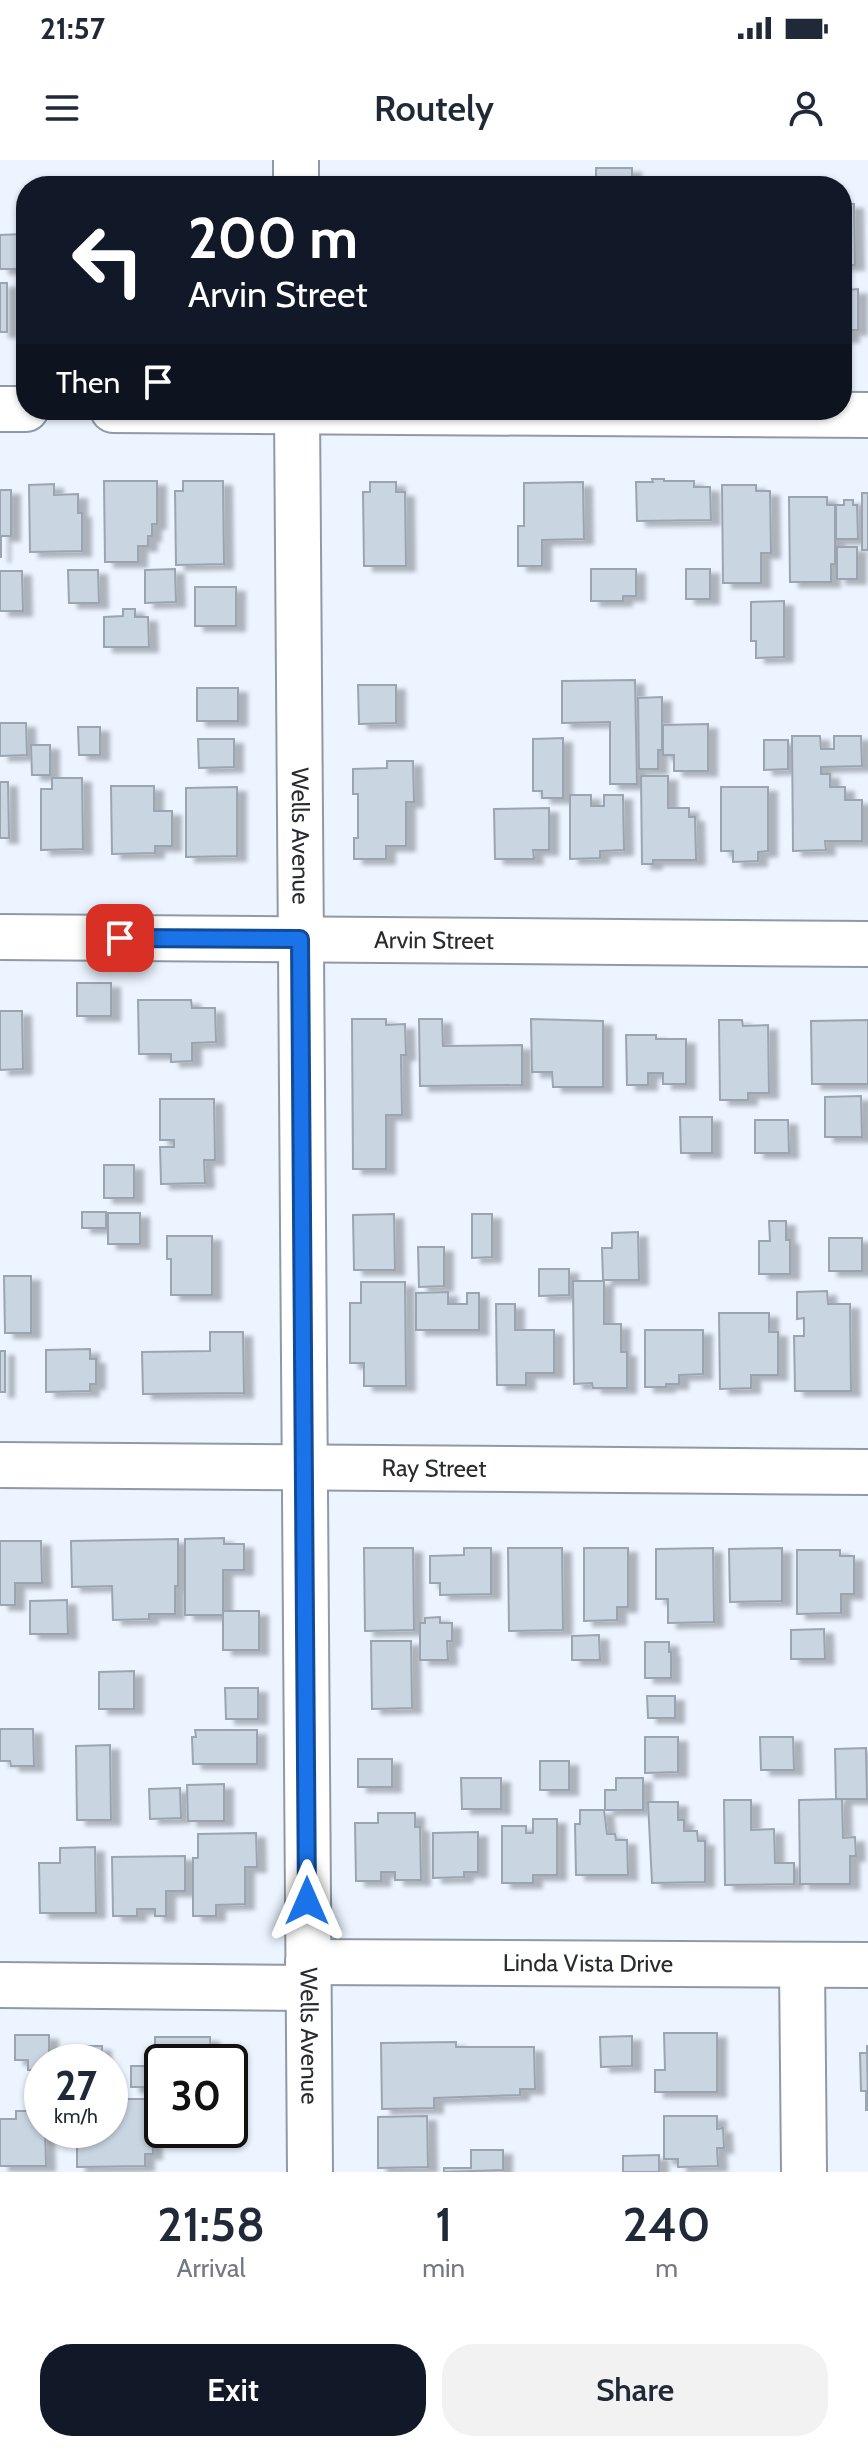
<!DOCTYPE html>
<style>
:root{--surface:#fff;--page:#f2f2f3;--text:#1f2937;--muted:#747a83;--accent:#111827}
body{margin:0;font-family:Cabin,sans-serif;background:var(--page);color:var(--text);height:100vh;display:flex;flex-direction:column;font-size:30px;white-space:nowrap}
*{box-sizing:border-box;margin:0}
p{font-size:26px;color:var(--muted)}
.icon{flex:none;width:44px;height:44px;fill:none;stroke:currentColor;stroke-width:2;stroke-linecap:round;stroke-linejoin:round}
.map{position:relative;height:2012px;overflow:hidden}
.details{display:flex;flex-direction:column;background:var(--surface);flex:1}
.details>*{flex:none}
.guide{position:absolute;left:16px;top:16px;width:836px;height:244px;border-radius:32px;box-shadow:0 2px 6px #0004;background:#111827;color:#fff;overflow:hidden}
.speed{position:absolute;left:24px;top:1884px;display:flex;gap:16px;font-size:40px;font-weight:700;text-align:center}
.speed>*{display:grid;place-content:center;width:104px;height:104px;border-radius:50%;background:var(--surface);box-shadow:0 2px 6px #0004;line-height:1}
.speed small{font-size:20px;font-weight:400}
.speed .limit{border:4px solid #111;border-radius:12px;background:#fff;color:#111}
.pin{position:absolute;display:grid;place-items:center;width:68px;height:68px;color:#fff;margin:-34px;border-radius:16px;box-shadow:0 4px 12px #0006}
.me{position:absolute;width:88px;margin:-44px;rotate:0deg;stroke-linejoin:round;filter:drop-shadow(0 0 6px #0008)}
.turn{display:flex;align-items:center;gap:28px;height:168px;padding:0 40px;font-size:36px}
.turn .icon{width:104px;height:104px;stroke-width:2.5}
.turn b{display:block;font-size:56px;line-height:68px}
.then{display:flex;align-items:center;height:76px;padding:0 40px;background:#0003;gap:16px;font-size:30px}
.eta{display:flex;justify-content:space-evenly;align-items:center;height:136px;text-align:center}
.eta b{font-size:48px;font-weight:600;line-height:56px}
.cta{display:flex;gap:16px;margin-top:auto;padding:16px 40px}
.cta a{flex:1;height:92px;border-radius:32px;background:var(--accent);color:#fff;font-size:32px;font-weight:600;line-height:92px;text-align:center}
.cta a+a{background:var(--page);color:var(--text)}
.status{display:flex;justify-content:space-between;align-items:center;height:56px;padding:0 40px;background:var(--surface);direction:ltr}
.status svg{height:22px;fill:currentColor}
header{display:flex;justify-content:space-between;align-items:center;height:104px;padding:0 40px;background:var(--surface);font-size:36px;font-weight:600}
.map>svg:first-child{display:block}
.building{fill:#cad5e2;stroke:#9ba5b2;stroke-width:2;filter:url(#shadow)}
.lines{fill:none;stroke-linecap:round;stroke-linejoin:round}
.minor-casing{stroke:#9099a6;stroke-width:48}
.minor{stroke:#fff;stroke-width:44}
.route-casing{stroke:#114b97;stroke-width:20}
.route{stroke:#1a73e8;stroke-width:14}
.labels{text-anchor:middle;stroke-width:8;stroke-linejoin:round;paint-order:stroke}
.street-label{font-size:24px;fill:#282c31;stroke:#ebf4ff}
</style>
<div class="status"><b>21:57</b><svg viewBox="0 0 49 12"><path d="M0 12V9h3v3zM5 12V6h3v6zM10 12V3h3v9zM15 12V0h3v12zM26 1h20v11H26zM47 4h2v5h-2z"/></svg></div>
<header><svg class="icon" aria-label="menu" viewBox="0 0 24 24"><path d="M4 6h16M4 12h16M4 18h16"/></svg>Routely<svg class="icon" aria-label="person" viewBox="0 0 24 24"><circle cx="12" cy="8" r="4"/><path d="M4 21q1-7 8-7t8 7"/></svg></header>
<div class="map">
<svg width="868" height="2012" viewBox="0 0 868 2012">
<defs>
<filter id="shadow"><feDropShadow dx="9" dy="5" stdDeviation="2" flood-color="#0004"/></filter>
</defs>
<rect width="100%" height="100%" fill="#ebf4ff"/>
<path class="building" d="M596,8h36v18h-36z
M842,44h12l1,61h-13z
M23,74v35h-23v-34z
M0,123h7v49h-7z
M842,126h5v4l11,-1v41h-8v7h-8z
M652,319h12v2h30v6h16l1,33 -74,1 -1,-39h17z
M104,321h53v43h-5v12h-4v10h-10v16h-33z
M183,321h40l1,83 -48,1 -1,-74h8z
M370,322h26v10h9l1,74h-42l-1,-74h7z
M583,322l1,57 -42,1v26h-24v-40h6v-43z
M54,324v11l24,-1v19h4v38l-52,1 -1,-67z
M722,325h34v6h14l1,62h-10v30h-38z
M0,330h11v46h-10v21h-1z
M862,333h6v57h-6z
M789,337h38v8h8v59h-4v18h-41z
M844,340h9v5h4l1,34h-22v-34h8z
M837,387h20v32h-20z
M175,409l1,33 -31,1v-33z
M591,409h45v27h-13v5h-32z
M686,409h24v30h-24z
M68,410h30l1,33h-30z
M0,411h22l1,40h-23z
M195,427h41v39h-41z
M784,441v56l-28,1v-17h-5v-39z
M123,449h12v8h13l1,30h-45v-30l19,-1z
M635,520l2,104h-27v-62l-48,1v-42z
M358,525h38v38l-37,1z
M197,528h41v33h-41z
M662,537v53h-4v19h-19l-1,-71z
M0,563h26l1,32 -27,1z
M708,564v47h-34v-16h-11v-30z
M78,567h22v28h-21z
M792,576h28l1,13h13v-13h27l1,30 -41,1v7h9v13h15v13h17v41h-37l1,9 -33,1z
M563,578v60h-21v-7h-9v-52z
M198,579h36v28l-35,1z
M764,580h24v29l-24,1z
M31,585h19v30h-18z
M387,601h26l1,41h-8v44h-20v13h-32v-21h4v-44h-5v-25l34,-1z
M641,616h27v32h21v9h6l1,43h-43v4h-11z
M52,618h30l1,71 -42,1v-61h11z
M0,622h8l1,56h-9z
M111,626h43v25h18v35h-17v7l-43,1z
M237,627v69l-51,1v-69z
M721,627h47v64l-10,1v9l-25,1v-11h-12z
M570,635h21v11h13v-11h19l1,55 -24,1v7l-30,1z
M549,648v42h-16l1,9h-39l-1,-50z
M77,823h34v33h-34z
M138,840h53l1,8h23l1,34 -24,1v18l-21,1v-8h-32z
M0,851h22l1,58 -23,1z
M352,859h34v6l19,-1 1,31h-5l1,60h-16v54h-33z
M419,859h23l1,27 79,-1v40l-102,1z
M531,859l72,2v66h-50l-1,-15h-20z
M719,860h23l1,6 25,-1 1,68h-21v7h-28z
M868,860v64h-56l-1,-63z
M626,875h30v4h30v45h-23v-11h-15v12h-21z
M861,936l1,41h-37v-40z
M160,939h54l1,61h-11l1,23 -44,1 -1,-37h14v-7h-14z
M680,957h32v36h-31z
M755,960h33l1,33h-34z
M104,1005h30v33h-30z
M82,1052h24v16h-24z
M108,1053h32v31h-32z
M394,1054l1,56h-41l-1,-55z
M472,1054h20v43l-20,1z
M769,1061h17v19h4v34h-31v-33h11z
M638,1072l1,48h-36l-1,-32h10v-15z
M167,1076h45v59h-41v-36h-4z
M829,1078h33v33h-33z
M418,1087h26v39l-25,1z
M539,1109h30v26l-30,1z
M4,1116h27v57h-26z
M573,1121h31v43h17v28h6v36h-34l-1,-5 -18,1z
M361,1122h44l1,104h-42v-23h-14v-60h11z
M827,1131l1,13h22l1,87h-56l-1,-55h10v-18l-7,1v-27z
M448,1132v12h19v-11h12v37h-63v-37z
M496,1144h19v26h39v43h-28v12h-29z
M719,1153h50v19h9v43h-27v13l-31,1z
M645,1170h58v44l-24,1v9h-13v3h-21z
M210,1172h33l1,61 -101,1 -1,-42 68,-1z
M90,1189v10h6v25h-6v7l-44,1v-42z
M0,1191h5v41h-5z
M224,1378v6h20v26h-21v45h-38v-76z
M178,1379v47h-3v28h-26v5l-36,1 -1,-34 -40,1 -1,-46z
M0,1381h41l1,42h-27v22h-15z
M364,1388h49l1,82 -49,1z
M464,1388h27v46l-51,1v-12h-10v-27l34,-1z
M508,1388h54l1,82 -54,1z
M584,1388h44v59h-11v13l-33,1z
M713,1388l1,74 -46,1v-24h-12v-50z
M782,1388v53l-52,1 -1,-53z
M797,1390h43v6h14v38h-13v19l-44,1z
M67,1440l1,34h-38v-33z
M223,1451h36v39h-36z
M440,1457v6h12v18h-5l1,19h-28v-37h5v-5z
M824,1469l1,30h-34v-29z
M599,1475l1,25h-28v-24z
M371,1481h40l1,67 -40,1z
M645,1482h24v10h2v26h-26z
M134,1511v38h-35v-37z
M225,1528h33v31h-32z
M647,1536h28v22h-27z
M0,1569h33l1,37h-23l-1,-5h-10z
M195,1570h62v34h-64l-1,-27h4z
M645,1577h33v35l-33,1z
M760,1577h33l1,33h-33z
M110,1585l1,75h-34l-1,-74z
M866,1588l1,51h-31l-1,-50z
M358,1599h34v28h-34z
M540,1601h29v29h-29z
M461,1618h40v31h-39z
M616,1618h27v32h-38v-20h11z
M224,1624v37h-36l-1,-36z
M180,1628l1,30 -31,1 -1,-30z
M842,1639l1,39 12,-1 1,19h-6v28h-50l-1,-84z
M724,1640h27v30l23,-1 1,34h19v21l-69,1z
M648,1642h30v18h6v11h13l1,10h7v41l-53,1z
M580,1650h24l3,24h8l1,6h11l1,35h-52l-1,-51h5z
M378,1653h37v14h5l1,53h-26v-8h-14v9h-25l-1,-58h23z
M533,1659h24v56h-24v8h-31v-57h24v7h7z
M478,1672v40h-14v5l-31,1v-45z
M256,1673l1,34h-12v37l-29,1v11h-23v-58h5v-24z
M95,1687l1,66h-56l-1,-50h21v-15z
M185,1696v35h-19v25h-11v-7h-18v7h-24l-1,-59z
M664,1873h53v59h-62v-22h10z
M15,1875h34v27h-7v8h-14v-10h-13z
M632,1876v30l-31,1 -1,-30z
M155,1877h55l1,25h-49v25h-31v-21h20v-10h4z
M456,1882v5h78l1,42h-15v6l-86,3v10l-52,1 -1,-66z
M867,1885l1,65h-2v-19h-5l-1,-38h7z
M69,1886h33v16h-32z
M110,1939h52v21h-10l1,34h-8v12l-68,1v-37h33z
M16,1951h26v19h3l1,36h-46v-47h16z
M427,1956l1,51 -50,1v-51z
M664,1956h53v13l6,-1 1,20h-7l1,18 -40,1v-8h-14z
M471,1990h32v20l-59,2v-4h27z
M659,1995v17h-36v-16z"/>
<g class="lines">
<g class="minor-casing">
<g id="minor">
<path d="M296,0v26"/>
<path d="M0,249h26"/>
<path d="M113,250l755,5"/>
<path id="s1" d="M297,250l13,1762"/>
<path id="s2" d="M0,777l868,7"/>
<path id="s3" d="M0,1305l868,7"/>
<path id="s4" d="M308,1802l560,3"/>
<path d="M802,1805l2,207"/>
<path d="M0,1825l307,3"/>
</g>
</g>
<use href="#minor" class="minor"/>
</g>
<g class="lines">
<g class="route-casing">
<path id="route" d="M120,778l180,1 7,962"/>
</g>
<use href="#route" class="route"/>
</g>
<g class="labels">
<g class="street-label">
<text dy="8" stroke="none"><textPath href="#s1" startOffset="426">Wells Avenue</textPath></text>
<text dy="8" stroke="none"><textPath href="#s2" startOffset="434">Arvin Street</textPath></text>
<text dy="8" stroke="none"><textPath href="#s3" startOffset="434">Ray Street</textPath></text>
<text dy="8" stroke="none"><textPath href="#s4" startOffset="280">Linda Vista Drive</textPath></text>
<text dy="8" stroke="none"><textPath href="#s1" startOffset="1626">Wells Avenue</textPath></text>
</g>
</g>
</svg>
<div class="speed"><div>27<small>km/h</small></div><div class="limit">30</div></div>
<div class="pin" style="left:120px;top:778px;background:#d93025"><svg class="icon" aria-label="arrive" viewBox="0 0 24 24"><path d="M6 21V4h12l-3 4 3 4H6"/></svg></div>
<svg class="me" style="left:307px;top:1741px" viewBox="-20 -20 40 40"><path d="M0-17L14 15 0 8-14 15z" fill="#1a73e8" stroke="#fff" stroke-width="4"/></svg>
<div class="guide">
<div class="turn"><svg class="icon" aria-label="left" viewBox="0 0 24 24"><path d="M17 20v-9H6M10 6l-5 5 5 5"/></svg><div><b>200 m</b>Arvin Street</div></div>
<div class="then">Then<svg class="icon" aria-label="arrive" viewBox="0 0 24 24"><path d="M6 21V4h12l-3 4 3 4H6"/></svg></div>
</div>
</div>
<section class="details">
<div class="eta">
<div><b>21:58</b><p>Arrival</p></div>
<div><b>1</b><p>min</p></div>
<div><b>240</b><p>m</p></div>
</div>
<div class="cta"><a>Exit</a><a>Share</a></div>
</section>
